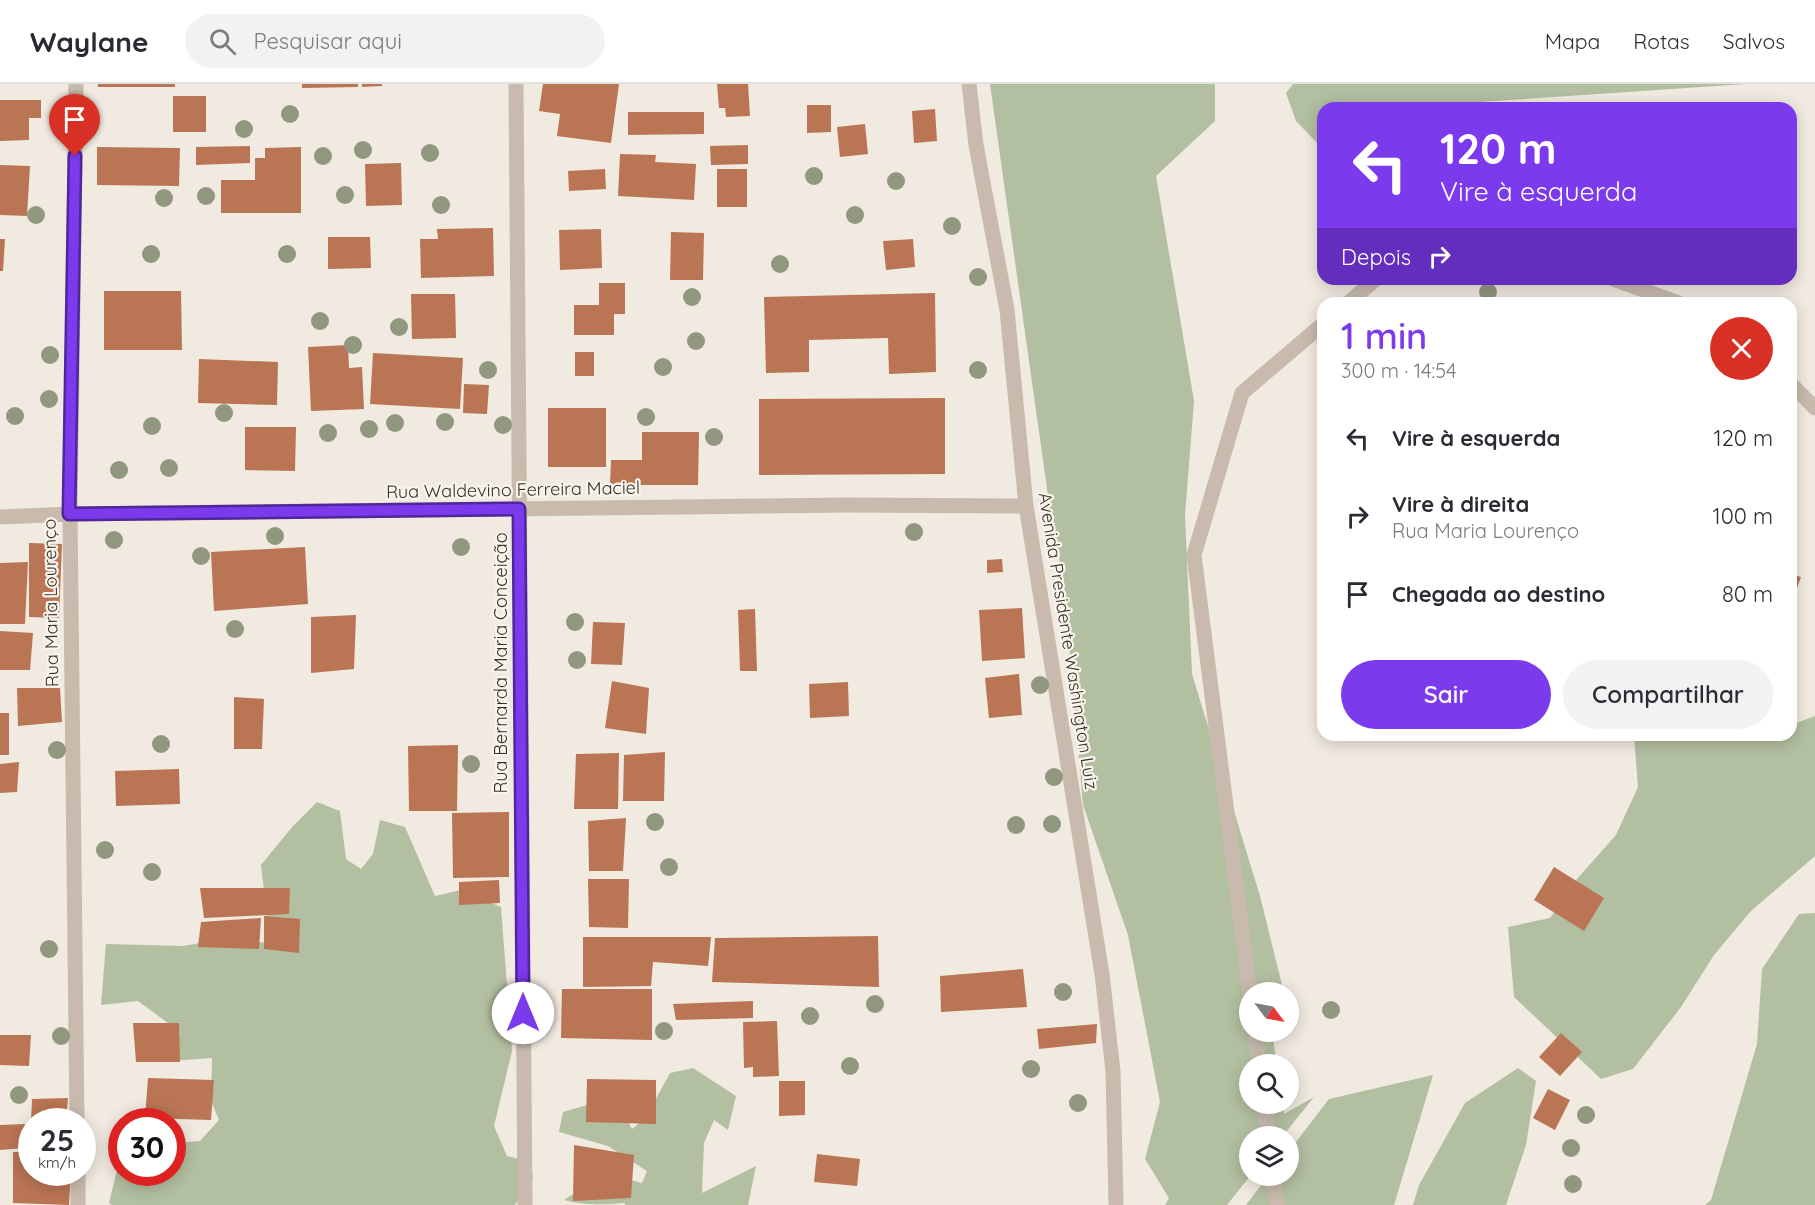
<!DOCTYPE html>
<html lang="pt">
<meta charset="utf-8">
<style>
:root{--surface:#fff;--page:#f2f2f3;--text:#2b2b33;--muted:#7c7c81;--line:#e1e1e2;--accent:#7c3aed}
body{margin:0;font-family:Quicksand,sans-serif;background:var(--page);color:var(--text);height:100vh;display:flex;flex-direction:column;font-size:22px;white-space:nowrap}
*{box-sizing:border-box;margin:0}
p{font-size:20px;color:var(--muted)}
.icon{flex:none;width:33px;height:33px;fill:none;stroke:currentColor;stroke-width:2;stroke-linecap:round;stroke-linejoin:round}
.map{position:relative;flex:1;overflow:hidden}
.panel{position:absolute;left:1317px;top:213px;width:480px;height:444px;display:flex;flex-direction:column;background:var(--surface);border-radius:18px;box-shadow:0 3px 15px #0003}
.panel>*{flex:none}
.banner{position:absolute;left:1317px;top:18px;width:480px;height:183px;border-radius:18px;box-shadow:0 3px 15px #0003;background:#7c3aed;color:#fff;overflow:hidden}
.needle{width:39px;rotate:122deg}
.tools{position:absolute;left:1239px;top:898px;display:grid;gap:12px}
.tools a{display:grid;place-items:center;width:60px;height:60px;border-radius:50%;background:var(--surface);box-shadow:0 3px 15px #0003;font-size:30px}
.speed{position:absolute;left:18px;top:1024px;display:flex;gap:12px;font-size:30px;font-weight:700;text-align:center}
.speed>*{display:grid;place-content:center;width:78px;height:78px;border-radius:50%;background:var(--surface);box-shadow:0 3px 15px #0003;line-height:1}
.speed small{font-size:15px;font-weight:400}
.speed .limit{border:9px solid #d22;background:#fff;color:#111}
.pin{position:absolute;display:grid;place-items:center;width:51px;height:51px;color:#fff;margin:-62px -26px;border-radius:50% 50% 50% 0;rotate:-45deg;box-shadow:0 0 6px #0007}
.pin .icon{rotate:45deg}
.me{position:absolute;width:66px;margin:-33px;rotate:0deg;stroke-linejoin:round;filter:drop-shadow(0 0 4px #0008)}
.turn{display:flex;align-items:center;gap:21px;height:126px;padding:0 24px;font-size:27px}
.turn .icon{width:78px;height:78px;stroke-width:2.5}
.turn b{display:block;font-size:42px;line-height:51px}
.then{display:flex;align-items:center;height:57px;padding:0 24px;background:#0003;gap:12px;font-size:22px}
.round{display:grid;place-items:center;flex:none;width:63px;height:63px;border-radius:32px;background:var(--page)}
.head{display:flex;align-items:center;justify-content:space-between;height:102px;padding:0 24px}
h1{font-size:36px;font-weight:600;line-height:45px;color:var(--accent)}
.primary-button{display:flex;gap:12px;margin-top:auto;padding:12px 24px}
.primary-button a{flex:1;height:69px;border-radius:36px;background:var(--accent);color:#fff;font-size:24px;font-weight:600;line-height:69px;text-align:center}
.primary-button a+a{background:var(--page);color:var(--text)}
ul{padding:0;list-style:none}
li{display:flex;align-items:center;gap:18px;height:78px;padding:0 24px}
li div{flex:1}
li b{display:block;font-size:22px}
li em{font-style:normal}
header{display:flex;align-items:center;gap:36px;box-sizing:border-box;height:84px;padding:0 30px;background:var(--surface);border-bottom:2px solid var(--line)}
header strong{font-size:28px}
nav{display:flex;gap:33px;margin-inline-start:auto;font-size:21px}
.search{width:420px;height:54px;background:var(--page);display:flex;align-items:center;gap:15px;box-sizing:border-box;padding:0 21px;border-radius:33px;color:var(--muted);font-size:22px}
.map>svg:first-child{display:block}
.green{fill:#b3bfa1}
.building{fill:#ba7554}
.lines{fill:none;stroke-linecap:round;stroke-linejoin:round}
.service{stroke:#c8bbad;stroke-width:15}
.minor{stroke:#c8bbad;stroke-width:15}
.tree{fill:#929780}
.route-casing{stroke:#51269a;stroke-width:15}
.route{stroke:#7c3aed;stroke-width:10}
.labels{text-anchor:middle;stroke-width:4.5;stroke-linejoin:round;paint-order:stroke}
.street-label{font-size:18px;fill:#37302b;stroke:#f9f4ec}
</style>
<header>
<strong>Waylane</strong>
<div class="search"><svg class="icon" aria-label="search" viewBox="0 0 24 24"><circle cx="10" cy="10" r="6"/><path d="M15 15l6 6"/></svg>Pesquisar aqui</div>
<nav><a>Mapa</a><a>Rotas</a><a>Salvos</a></nav>
</header>
<div class="map">
<svg width="1815" height="1121" viewBox="0 0 1815 1121">
<rect width="100%" height="100%" fill="#f1eae0"/>
<path class="green" d="M990,0h225v37l-59,55 38,225 -9,114 7,159 68,222 24,97h-34v39h22l5,33h-27v39h32l2,10 30,-17 -32,40h-32v39l-23,29h-62l4,-7 -24,-39 15,-57 -32,-167 -45,-130 -19,-220 -14,-75z
M1293,0h453l-266,18 -14,6h-143v41l-27,-28 -10,-28z
M1815,632v140l-64,55 -37,44 -33,52 -48,62 -32,10 -87,-82 -6,-70 42,-9 27,-39 39,-44 22,-48 -4,-52h157v-10z
M317,718l23,9 6,48 15,10 12,-15 7,-34 25,7 30,69 26,-6 40,17 11,144 -18,75 13,30 24,6 2,18 -18,25h-403l-3,-2 12,-49 1,19h50l1,-30 27,-2 19,-21 -8,-19 1,-43 -41,3 9,-29 -42,-31 -37,4 5,-61 77,2 39,-7 48,4 -9,-78 32,-39z
M1815,829v292h-110l6,-5 46,-156 5,-75 37,-55z
M693,984l43,28 -8,34 -14,-10 -10,23 -2,50 54,-27 -8,39h-122l-2,-2c-19,2 -43,2 -60,-3l41,-27 37,10 5,-12 -39,-25 -49,-14 4,-20 21,-6 20,-11 14,9 14,25 14,-12 24,-44z
M1518,984l18,13 -10,64 -20,60h-93l6,-20 46,-82z
M1433,991l-39,130h-148l22,-29h20l1,-25 40,-52z"/>
<path class="building" d="M98,0h77v3h-77z
M302,0h56v3l-56,1z
M362,0h20v2l-20,1z
M543,0h76l-8,59 -54,-7 3,-22 -21,-3z
M717,0h31l2,32 -24,1 -1,-9h-6z
M173,12h33v36h-33z
M0,16h41v18h-12v22l-29,1z
M807,21h24v27l-24,1z
M935,25l2,32 -23,2 -2,-32z
M628,28h76v22l-76,1z
M865,40l3,30 -28,3 -3,-30z
M748,61v19l-37,1 -1,-19z
M250,62v17l-54,2v-18z
M97,63l83,1 -1,38 -82,-1z
M301,63v66h-80v-33h34v-22h10v-10z
M620,70l36,1 -1,7 41,2 -2,36 -76,-4z
M401,79l1,42 -36,1 -1,-42z
M0,81l30,1 -3,50 -27,-1z
M605,85l1,20 -37,2 -1,-20z
M717,85h30v38h-30z
M493,144l1,48 -73,2 -1,-39h18l-1,-10z
M601,145l1,39 -42,2 -1,-40z
M671,148l33,1 -1,47h-33z
M328,153h42l1,31 -43,1z
M0,155h5l-2,32h-3z
M913,155l2,28 -29,3 -3,-29z
M599,199h26v31h-11v21h-40v-30h25z
M104,207h77l1,59h-78z
M935,209l1,79 -47,2 -1,-36 -79,2v32l-43,1 -2,-76z
M411,210h44l1,44 -44,1z
M348,261l1,23 13,-1 2,42 -53,2 -3,-64z
M575,268h19v24h-19z
M373,269l90,5 -3,51 -90,-5z
M199,275l79,3 -1,43 -79,-2z
M464,300l25,1 -2,29 -24,-1z
M945,314v76l-186,1v-76z
M548,324h58v59h-58z
M245,343h51l-1,44 -50,-1z
M642,348h57l-1,53h-88l1,-25h31z
M29,459l33,1 -3,74 -30,-1z
M305,463l3,57 -94,7 -3,-59z
M1002,475l1,13 -16,1v-13z
M28,478l-3,62h-25v-61z
M1791,490l10,3 -10,27z
M1022,524l3,50 -43,3 -3,-51z
M755,525l2,62h-17l-2,-61z
M356,531l-2,54 -43,4v-56z
M593,538l32,1 -3,42 -31,-1z
M0,547l33,2 -3,37h-30z
M1019,590l3,41 -33,3 -4,-40z
M612,597l37,7 -3,46 -41,-6z
M848,598l1,34 -39,2 -1,-34z
M17,604h43l2,34 -44,4z
M234,613l30,2 -2,50h-28z
M0,629h9v42h-9z
M458,661l-1,66h-48l-1,-65z
M665,668l-1,49h-41l1,-46z
M619,669l-1,56h-44l2,-55z
M19,678l-2,30 -17,1v-29z
M179,685l1,35 -64,2 -1,-35z
M509,728v65l-56,1 -1,-65z
M626,734l-3,53h-34l-1,-50z
M1554,783l50,31 -20,33 -50,-31z
M588,795h41l-1,49 -39,-1z
M499,796l1,23 -41,2v-23z
M200,804h90l-1,26 -85,4z
M264,832l36,3 -1,34 -35,-4z
M261,834l-2,31 -61,-2 3,-25z
M878,852l1,51 -167,-5 3,-44z
M583,853h128l-3,29 -55,-4 -2,24 -68,1z
M1023,885l4,38 -86,5 -1,-36z
M562,905h90v51l-91,-2z
M753,917v17l-77,2 -3,-16z
M777,937l2,55 -26,1v-10l-9,1 -1,-46z
M133,939h46l1,39h-44z
M1097,940l-1,19 -57,6 -2,-20z
M1561,949l21,19 -22,24 -21,-19z
M0,951h31l-2,31 -29,-1z
M148,994l66,2 -3,40 -66,-2z
M587,995l69,1v44l-70,-2z
M779,997h26v34l-26,1z
M1548,1005l22,11 -15,30 -22,-12z
M68,1014l-2,24h-35l1,-23z
M25,1040v24l-25,2v-25z
M574,1061l60,10 -3,43 -58,3z
M13,1068h19v21h39l-2,32 -56,-2z
M817,1070l43,5 -3,27 -43,-4z"/>
<g class="lines">
<path class="service" d="M1613,195l66,24
M1348,219l28,-24
M1791,300l24,24
M1250,909l-56,-438 48,-162 81,-69
M1255,948l4,33
M1264,1020l4,33
M1273,1092l4,29"/>
<path class="minor" d="M76,0l-6,430 7,608
M516,0l9,1121
M969,0l7,61 31,165 19,196 76,468 11,97 3,134
M0,433l70,-3 777,-9 179,1
M78,1089v32"/>
</g>
<g class="tree">
<circle cx="290" cy="30" r="9"/>
<circle cx="244" cy="45" r="9"/>
<circle cx="363" cy="66" r="9"/>
<circle cx="430" cy="69" r="9"/>
<circle cx="323" cy="72" r="9"/>
<circle cx="814" cy="92" r="9"/>
<circle cx="896" cy="97" r="9"/>
<circle cx="345" cy="111" r="9"/>
<circle cx="206" cy="112" r="9"/>
<circle cx="164" cy="114" r="9"/>
<circle cx="441" cy="121" r="9"/>
<circle cx="36" cy="131" r="9"/>
<circle cx="855" cy="131" r="9"/>
<circle cx="952" cy="142" r="9"/>
<circle cx="151" cy="170" r="9"/>
<circle cx="287" cy="170" r="9"/>
<circle cx="780" cy="180" r="9"/>
<circle cx="978" cy="193" r="9"/>
<circle cx="1488" cy="208" r="9"/>
<circle cx="692" cy="213" r="9"/>
<circle cx="320" cy="237" r="9"/>
<circle cx="399" cy="243" r="9"/>
<circle cx="696" cy="257" r="9"/>
<circle cx="353" cy="261" r="9"/>
<circle cx="50" cy="271" r="9"/>
<circle cx="663" cy="283" r="9"/>
<circle cx="488" cy="286" r="9"/>
<circle cx="978" cy="286" r="9"/>
<circle cx="49" cy="315" r="9"/>
<circle cx="224" cy="329" r="9"/>
<circle cx="15" cy="332" r="9"/>
<circle cx="646" cy="333" r="9"/>
<circle cx="445" cy="338" r="9"/>
<circle cx="395" cy="339" r="9"/>
<circle cx="503" cy="341" r="9"/>
<circle cx="152" cy="342" r="9"/>
<circle cx="369" cy="345" r="9"/>
<circle cx="328" cy="349" r="9"/>
<circle cx="714" cy="353" r="9"/>
<circle cx="169" cy="384" r="9"/>
<circle cx="119" cy="386" r="9"/>
<circle cx="914" cy="448" r="9"/>
<circle cx="275" cy="452" r="9"/>
<circle cx="114" cy="456" r="9"/>
<circle cx="461" cy="463" r="9"/>
<circle cx="201" cy="472" r="9"/>
<circle cx="575" cy="538" r="9"/>
<circle cx="235" cy="545" r="9"/>
<circle cx="577" cy="576" r="9"/>
<circle cx="1040" cy="601" r="9"/>
<circle cx="161" cy="660" r="9"/>
<circle cx="57" cy="666" r="9"/>
<circle cx="471" cy="680" r="9"/>
<circle cx="1054" cy="693" r="9"/>
<circle cx="655" cy="738" r="9"/>
<circle cx="1052" cy="740" r="9"/>
<circle cx="1016" cy="741" r="9"/>
<circle cx="105" cy="766" r="9"/>
<circle cx="669" cy="783" r="9"/>
<circle cx="152" cy="788" r="9"/>
<circle cx="49" cy="865" r="9"/>
<circle cx="1063" cy="908" r="9"/>
<circle cx="875" cy="920" r="9"/>
<circle cx="1331" cy="926" r="9"/>
<circle cx="810" cy="932" r="9"/>
<circle cx="664" cy="947" r="9"/>
<circle cx="61" cy="952" r="9"/>
<circle cx="850" cy="982" r="9"/>
<circle cx="1031" cy="985" r="9"/>
<circle cx="19" cy="1011" r="9"/>
<circle cx="1078" cy="1019" r="9"/>
<circle cx="1586" cy="1031" r="9"/>
<circle cx="1571" cy="1064" r="9"/>
<circle cx="1573" cy="1100" r="9"/>
</g>
<g class="lines">
<g class="route-casing">
<path id="route" d="M75,72l-6,358 450,-5 4,504"/>
</g>
<use href="#route" class="route"/>
</g>
<g class="labels">
<g class="street-label">
<text transform="translate(513 406) rotate(-1)" y="6">Rua Waldevino Ferreira Maciel</text>
<text transform="translate(51 519) rotate(-91)" y="6">Rua Maria Lourenço</text>
<text transform="translate(1068 557) rotate(81)" y="6">Avenida Presidente Washington Luiz</text>
<text transform="translate(501 579) rotate(-90)" y="6">Rua Bernarda Maria Conceição</text>
</g>
</g>
</svg>
<div class="tools">
<a><svg class="needle" viewBox="-14 -14 28 28"><path d="M0-13l5 13h-10z" fill="#e53935"/><path d="M0 13l5-13h-10z" fill="#7c7c81"/></svg></a>
<a><svg class="icon" aria-label="search" viewBox="0 0 24 24"><circle cx="10" cy="10" r="6"/><path d="M15 15l6 6"/></svg></a>
<a><svg class="icon" aria-label="layers" viewBox="0 0 24 24"><path d="M12 4l9 5-9 5-9-5zM3 14l9 5 9-5"/></svg></a>
</div>
<div class="speed"><div>25<small>km/h</small></div><div class="limit">30</div></div>
<div class="pin" style="left:75px;top:72px;background:#d93025"><svg class="icon" aria-label="arrive" viewBox="0 0 24 24"><path d="M6 21V4h12l-3 4 3 4H6"/></svg></div>
<svg class="me" style="left:523px;top:929px" viewBox="-20 -20 40 40"><circle r="19" fill="#fff"/><path d="M0-13L10 11 0 6-10 11z" fill="#7c3aed"/></svg>
<div class="banner">
<div class="turn"><svg class="icon" aria-label="left" viewBox="0 0 24 24"><path d="M17 20v-9H6M10 6l-5 5 5 5"/></svg><div><b>120 m</b>Vire à esquerda</div></div>
<div class="then">Depois<svg class="icon" aria-label="right" viewBox="0 0 24 24"><path d="M7 20v-9h11M14 6l5 5-5 5"/></svg></div>
</div>
<section class="panel">
<div class="head"><div><h1>1 min</h1><p>300 m · 14:54</p></div><a class="round" style="background:#d93025;color:#fff"><svg class="icon" aria-label="close" viewBox="0 0 24 24"><path d="M6 6l12 12M18 6L6 18"/></svg></a></div>
<ul>
<li><svg class="icon" aria-label="left" viewBox="0 0 24 24"><path d="M17 20v-9H6M10 6l-5 5 5 5"/></svg><div><b>Vire à esquerda</b></div><em>120 m</em></li>
<li><svg class="icon" aria-label="right" viewBox="0 0 24 24"><path d="M7 20v-9h11M14 6l5 5-5 5"/></svg><div><b>Vire à direita</b><p>Rua Maria Lourenço</p></div><em>100 m</em></li>
<li><svg class="icon" aria-label="arrive" viewBox="0 0 24 24"><path d="M6 21V4h12l-3 4 3 4H6"/></svg><div><b>Chegada ao destino</b></div><em>80 m</em></li>
</ul>
<div class="primary-button"><a>Sair</a><a>Compartilhar</a></div>
</section>
</div>
